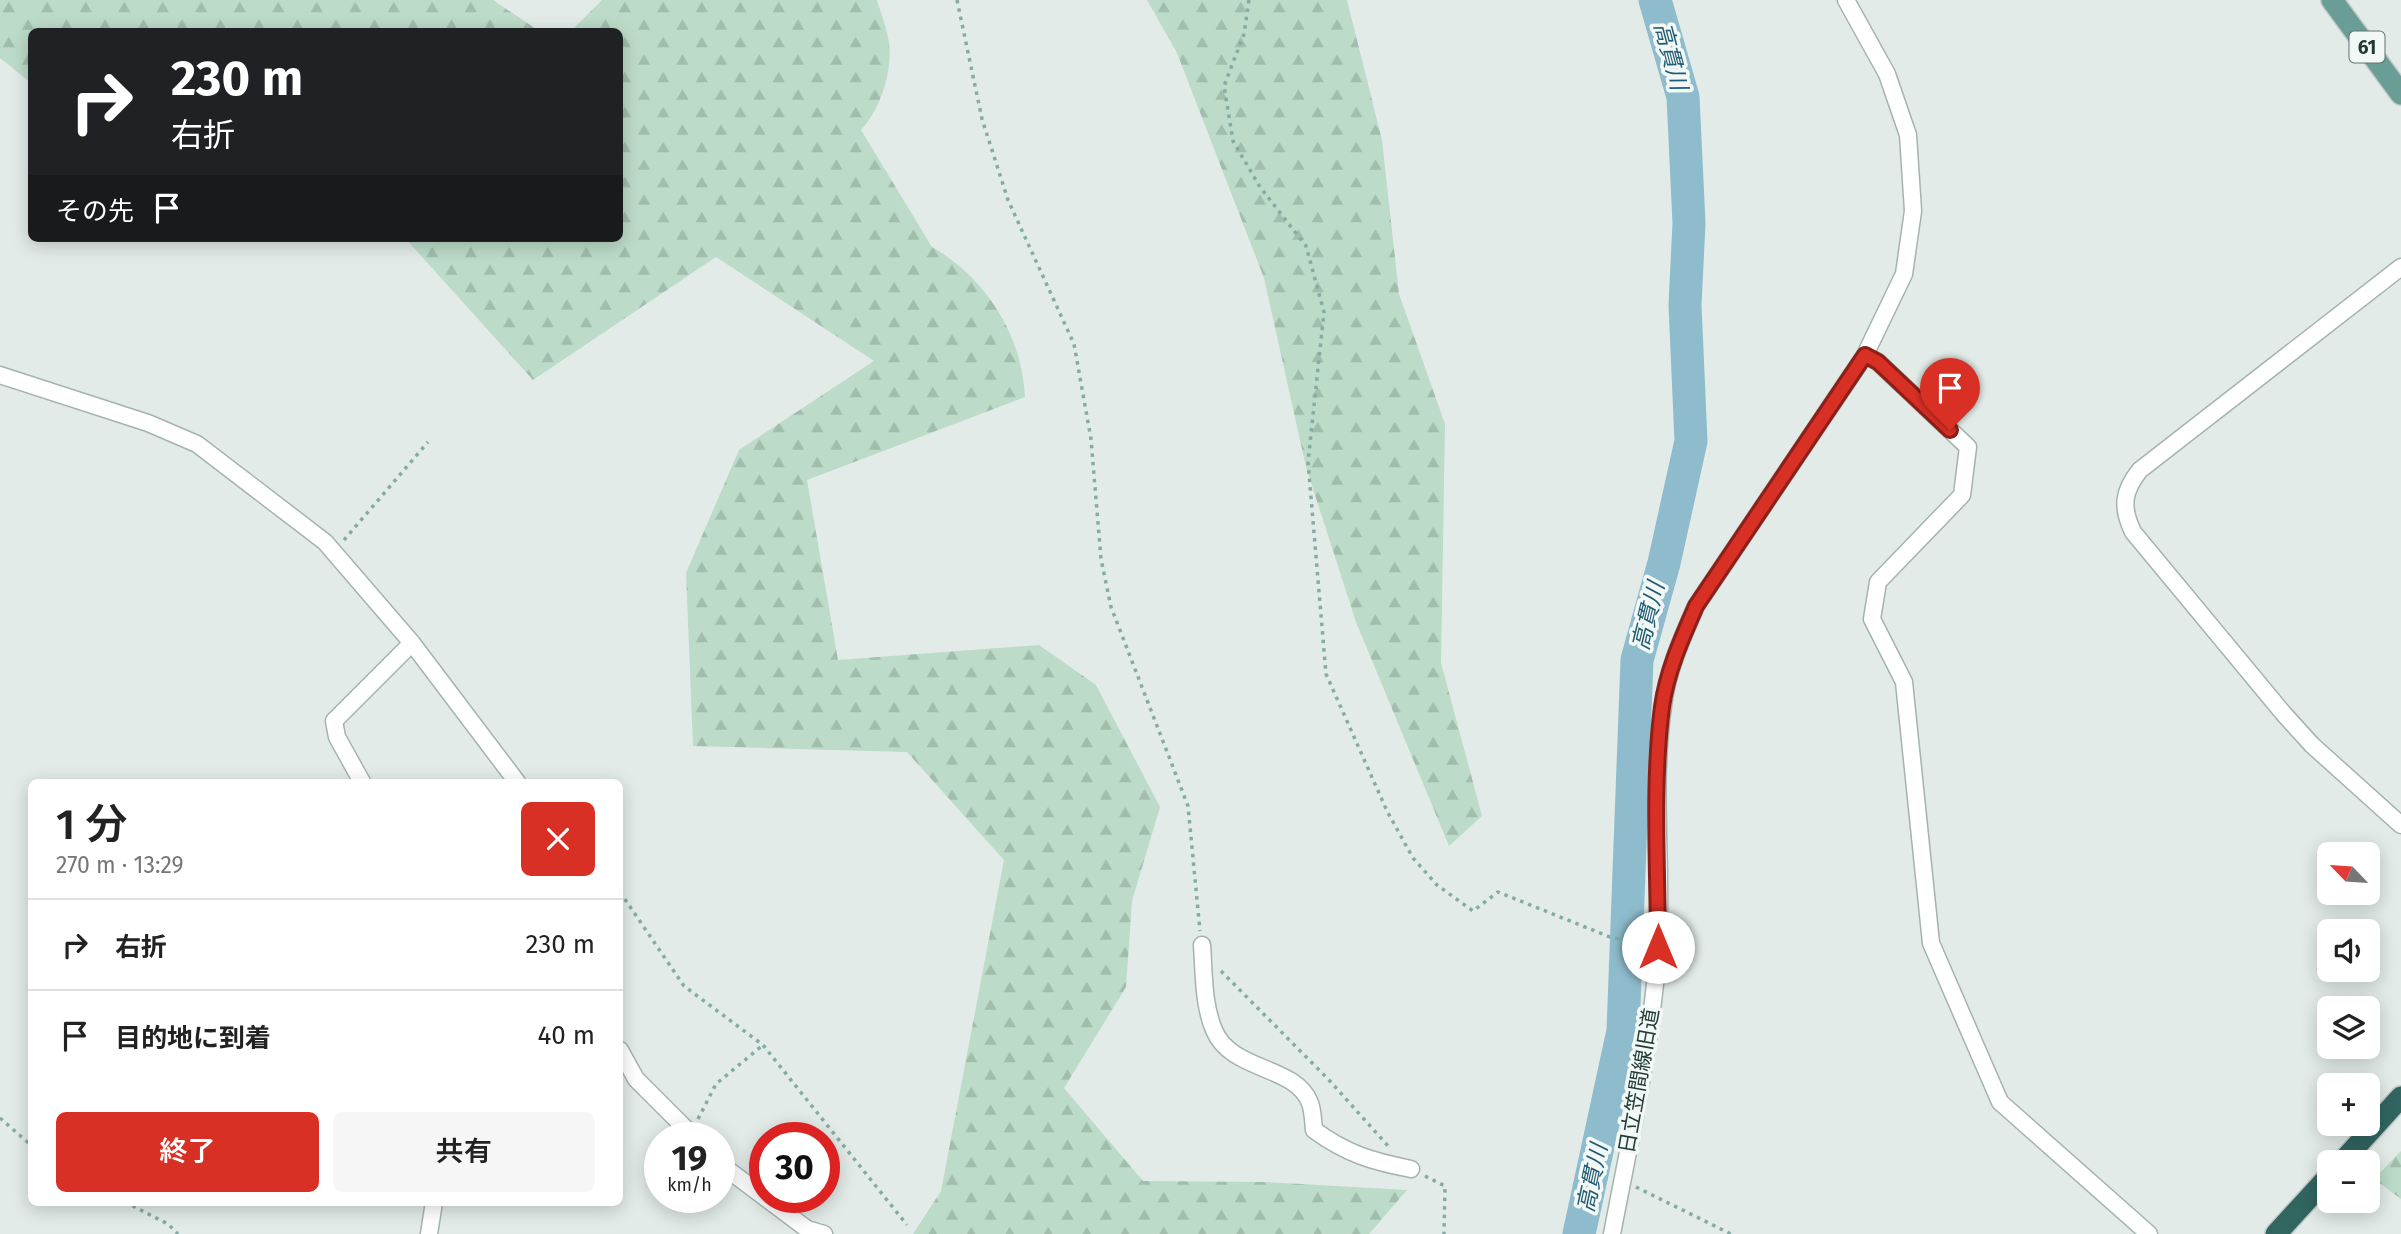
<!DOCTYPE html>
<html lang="ja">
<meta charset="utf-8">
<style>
:root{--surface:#fff;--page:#f6f6f6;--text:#222;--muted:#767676;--line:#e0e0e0;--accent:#d93025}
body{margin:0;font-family:"Fira Sans","Noto Sans JP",sans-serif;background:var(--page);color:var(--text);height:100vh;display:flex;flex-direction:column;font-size:26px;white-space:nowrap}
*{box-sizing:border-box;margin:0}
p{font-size:23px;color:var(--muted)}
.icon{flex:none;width:38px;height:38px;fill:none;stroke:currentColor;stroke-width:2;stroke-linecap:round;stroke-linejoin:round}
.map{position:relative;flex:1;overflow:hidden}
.side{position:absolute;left:28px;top:779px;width:595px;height:427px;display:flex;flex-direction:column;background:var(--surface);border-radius:10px;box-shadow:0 4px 18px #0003}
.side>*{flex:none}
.top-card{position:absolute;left:28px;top:28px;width:595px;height:214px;border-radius:10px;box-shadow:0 4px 18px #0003;background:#202124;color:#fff;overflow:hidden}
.needle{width:46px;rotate:295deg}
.tools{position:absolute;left:2317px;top:842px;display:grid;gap:14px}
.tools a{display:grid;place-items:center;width:63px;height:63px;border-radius:10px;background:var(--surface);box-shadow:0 4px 18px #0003;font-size:35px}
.speed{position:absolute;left:644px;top:1122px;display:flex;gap:14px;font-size:35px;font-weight:700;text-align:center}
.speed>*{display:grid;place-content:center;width:91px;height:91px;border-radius:50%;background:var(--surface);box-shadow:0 4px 18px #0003;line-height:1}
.speed small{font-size:18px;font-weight:400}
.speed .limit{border:10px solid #d22;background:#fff;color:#111}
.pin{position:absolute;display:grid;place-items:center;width:60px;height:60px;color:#fff;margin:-72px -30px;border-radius:50% 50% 50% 0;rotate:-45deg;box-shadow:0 0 7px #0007}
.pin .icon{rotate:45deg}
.me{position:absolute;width:77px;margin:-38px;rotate:0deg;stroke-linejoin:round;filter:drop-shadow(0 0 5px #0008)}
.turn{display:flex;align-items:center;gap:24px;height:147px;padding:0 28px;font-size:32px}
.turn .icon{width:91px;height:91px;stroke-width:2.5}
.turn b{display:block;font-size:49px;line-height:60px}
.then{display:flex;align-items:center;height:66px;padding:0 28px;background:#0003;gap:14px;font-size:26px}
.round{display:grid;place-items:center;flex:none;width:74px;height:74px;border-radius:10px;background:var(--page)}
.overview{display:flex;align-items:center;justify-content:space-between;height:119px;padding:0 28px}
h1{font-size:42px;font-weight:600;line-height:52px}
.primary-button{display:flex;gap:14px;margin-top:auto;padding:14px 28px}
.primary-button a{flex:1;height:80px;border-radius:10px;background:var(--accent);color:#fff;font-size:28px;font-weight:600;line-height:80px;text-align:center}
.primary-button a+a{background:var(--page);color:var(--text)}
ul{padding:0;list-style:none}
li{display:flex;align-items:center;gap:21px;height:91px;padding:0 28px;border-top:2px solid var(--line)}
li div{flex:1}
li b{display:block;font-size:26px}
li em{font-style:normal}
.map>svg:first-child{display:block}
.forest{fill:url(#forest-firs)}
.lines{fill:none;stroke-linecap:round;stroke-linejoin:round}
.river{stroke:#8ebccc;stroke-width:33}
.street-casing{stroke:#a5b3af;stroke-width:19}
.primary-casing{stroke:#c1c8c7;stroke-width:24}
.highway-casing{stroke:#c1c8c7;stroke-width:24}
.path{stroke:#85aca4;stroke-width:3.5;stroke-dasharray:3.5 5;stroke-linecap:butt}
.street{stroke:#fff;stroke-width:16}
.primary{stroke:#6a9d96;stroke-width:21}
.highway{stroke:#316560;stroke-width:21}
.route-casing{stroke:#8d1f18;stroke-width:18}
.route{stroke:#d93025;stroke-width:12}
.labels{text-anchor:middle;stroke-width:7;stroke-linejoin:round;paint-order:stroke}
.shield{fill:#f2f8f6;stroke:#617470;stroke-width:2}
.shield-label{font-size:19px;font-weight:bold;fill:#233b37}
.street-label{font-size:21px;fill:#233b37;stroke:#f2f8f6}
.water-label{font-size:23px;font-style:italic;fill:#225c72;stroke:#f2f8f6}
</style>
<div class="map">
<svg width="2401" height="1234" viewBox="0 0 2401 1234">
<defs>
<pattern id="forest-firs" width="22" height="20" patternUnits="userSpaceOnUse" patternTransform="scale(1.75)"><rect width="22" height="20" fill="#bcdbc8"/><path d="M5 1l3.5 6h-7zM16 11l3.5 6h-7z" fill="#a1bdac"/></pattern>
</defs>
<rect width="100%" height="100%" fill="#e2ebe8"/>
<path class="forest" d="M0,0h493l46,31 -507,1 -1,51 -31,-25z
M602,0h275c4,14 10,28 12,43 4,28 -9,67 -28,87l71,117c54,31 90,88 93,150l-218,83 31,180 201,-15 57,40 64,122 -28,94 -6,86 -62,101 79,93 121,1 143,8 -38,44h-456l28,-43 63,-331 -97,-108 -214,-6 -7,-173 53,-123 135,-89 -158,-104 -183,123 -128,-142h215v-206l-49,-1z
M1147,0h200l35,140 17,154 46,130 -4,239 41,153 -33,30 -93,-224 -50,-155 -42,-189 -87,-225z
M2401,1151v48l-27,-20z"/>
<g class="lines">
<path class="river" d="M1579,1234l44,-203 14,-371 27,-97 27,-122 -6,-136 4,-82 -6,-126 -28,-97"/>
<g class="street-casing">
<path id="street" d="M2401,267l-261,203c-17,21 -19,37 -7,62l150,181 29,32 89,80
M1865,355l13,7 90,85 -6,48 -84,87 -6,37 32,63 27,261 69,159 149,132
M0,375l148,48 49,21 128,98 87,101 105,139
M362,782l-25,-45 -3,-16 78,-78
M1202,945c2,28 1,59 12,85 17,42 82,35 96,73 3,8 3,18 4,27 33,24 57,31 97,39
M620,1050l16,29 59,59
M719,1163l88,66 17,5
M429,1234l5,-32
M1612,1234c18,-94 39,-188 46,-283 5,-82 -7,-164 5,-245 4,-35 19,-68 33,-100l169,-251 39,-81 9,-63 -5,-76 -21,-61 -41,-74"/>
</g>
<g class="primary-casing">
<path id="primary" d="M2332,0l69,94"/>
</g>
<g class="highway-casing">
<path id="highway" d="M2342,1162l59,-65
M2276,1234l53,-58"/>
</g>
<path class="path" d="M957,0l25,119 26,81 66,144 17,95 10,120 10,48 77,199 12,125
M1249,0l-5,34 -20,52 9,55 27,46 46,59 18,66 -16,150 18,212 61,137 26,47 24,27 36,26 25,-19 112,45 31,7
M344,540l84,-98
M620,892l64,94 79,59 144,180
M1221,971l108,109 60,67
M0,1118l32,28
M698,1119l18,-35 47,-39
M1425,1176l20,10 -1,48
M1636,1187l95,47
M125,1202l43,22 10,10"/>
<use href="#street" class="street"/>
<use href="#primary" class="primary"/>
<use href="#highway" class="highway"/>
</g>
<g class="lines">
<g class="route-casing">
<path id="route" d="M1658,947c0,-79 -6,-161 4,-240 5,-36 20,-69 34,-101l169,-251 13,7 72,68"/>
</g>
<use href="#route" class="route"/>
</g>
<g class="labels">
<rect class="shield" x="2349.5" y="31.5" width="35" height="31" rx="5"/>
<g class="shield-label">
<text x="2367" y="54">61</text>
</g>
<g class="street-label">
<text transform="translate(1639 1081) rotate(-80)" y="7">日立笠間線旧道</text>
</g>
<g class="water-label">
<text transform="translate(1671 56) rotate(75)" y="8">高貫川</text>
<text transform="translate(1648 616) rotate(-76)" y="8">高貫川</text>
<text transform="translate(1592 1178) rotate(-78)" y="8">高貫川</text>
</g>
</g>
</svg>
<div class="tools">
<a><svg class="needle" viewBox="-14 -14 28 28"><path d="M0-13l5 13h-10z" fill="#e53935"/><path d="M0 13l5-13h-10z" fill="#767676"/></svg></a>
<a><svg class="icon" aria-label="sound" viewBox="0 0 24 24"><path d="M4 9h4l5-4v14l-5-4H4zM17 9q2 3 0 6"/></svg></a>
<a><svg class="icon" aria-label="layers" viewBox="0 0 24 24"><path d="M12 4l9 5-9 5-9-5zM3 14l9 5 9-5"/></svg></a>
<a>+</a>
<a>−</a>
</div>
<div class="speed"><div>19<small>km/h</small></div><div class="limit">30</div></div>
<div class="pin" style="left:1950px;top:430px;background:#d93025"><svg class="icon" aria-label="arrive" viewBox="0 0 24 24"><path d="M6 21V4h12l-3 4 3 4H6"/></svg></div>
<svg class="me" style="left:1658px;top:947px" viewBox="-20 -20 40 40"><circle r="19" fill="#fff"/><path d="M0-13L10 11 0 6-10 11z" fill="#d93025"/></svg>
<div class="top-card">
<div class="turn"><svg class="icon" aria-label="right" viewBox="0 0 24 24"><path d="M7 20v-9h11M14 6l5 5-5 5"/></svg><div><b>230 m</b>右折</div></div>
<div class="then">その先<svg class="icon" aria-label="arrive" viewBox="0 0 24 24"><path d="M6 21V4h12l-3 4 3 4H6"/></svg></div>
</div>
<section class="side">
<div class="overview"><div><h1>1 分</h1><p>270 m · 13:29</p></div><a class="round" style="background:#d93025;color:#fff"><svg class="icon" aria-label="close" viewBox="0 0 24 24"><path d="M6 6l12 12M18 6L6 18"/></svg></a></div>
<ul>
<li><svg class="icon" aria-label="right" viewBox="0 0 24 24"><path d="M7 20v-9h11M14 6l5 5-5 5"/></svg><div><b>右折</b></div><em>230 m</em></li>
<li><svg class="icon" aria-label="arrive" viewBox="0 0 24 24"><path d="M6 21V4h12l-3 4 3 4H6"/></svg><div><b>目的地に到着</b></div><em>40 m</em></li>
</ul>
<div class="primary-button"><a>終了</a><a>共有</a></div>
</section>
</div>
